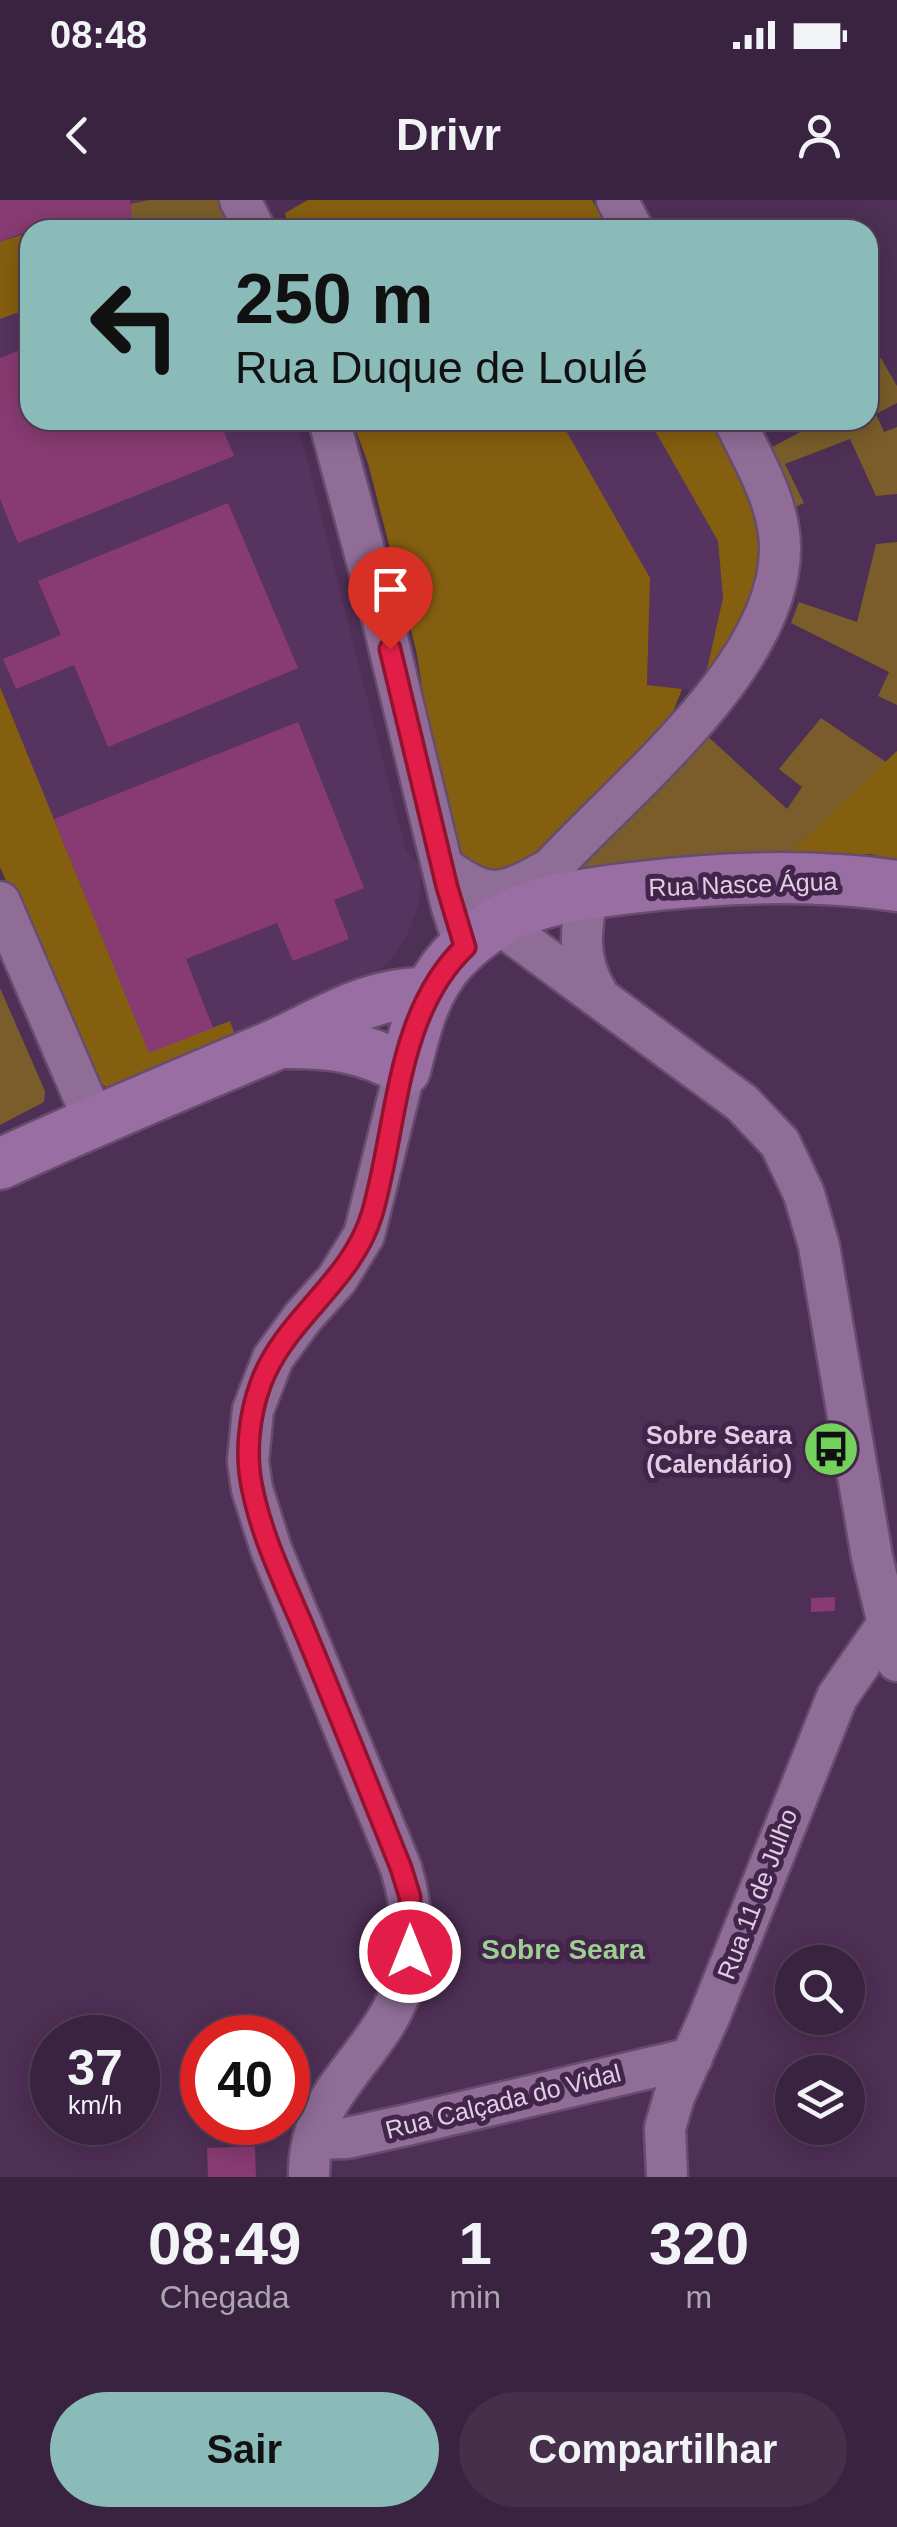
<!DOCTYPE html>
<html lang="pt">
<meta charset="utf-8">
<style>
:root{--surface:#3a2340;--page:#452f4b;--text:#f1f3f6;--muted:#aba4b1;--line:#544059;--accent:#8bbbb9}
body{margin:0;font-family:Arial,sans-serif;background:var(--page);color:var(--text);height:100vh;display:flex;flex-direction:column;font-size:38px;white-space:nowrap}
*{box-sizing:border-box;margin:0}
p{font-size:32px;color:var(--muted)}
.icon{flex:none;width:55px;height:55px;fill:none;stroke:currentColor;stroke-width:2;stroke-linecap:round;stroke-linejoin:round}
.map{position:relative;height:1977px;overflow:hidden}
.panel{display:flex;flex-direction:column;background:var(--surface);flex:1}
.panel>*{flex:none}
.hud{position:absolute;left:20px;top:20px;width:858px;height:210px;border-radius:30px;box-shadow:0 5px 25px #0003,0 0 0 2px var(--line);background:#8bbbb9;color:#111;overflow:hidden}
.fabs{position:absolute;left:775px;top:1745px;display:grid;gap:20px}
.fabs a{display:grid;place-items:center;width:90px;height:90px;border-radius:50%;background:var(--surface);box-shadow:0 5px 25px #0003,0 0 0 2px var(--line);font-size:50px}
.speed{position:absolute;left:30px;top:1815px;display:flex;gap:20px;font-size:50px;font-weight:700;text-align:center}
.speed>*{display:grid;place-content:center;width:130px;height:130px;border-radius:50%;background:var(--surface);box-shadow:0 5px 25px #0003,0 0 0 2px var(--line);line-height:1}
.speed small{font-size:25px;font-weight:400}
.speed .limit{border:15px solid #d22;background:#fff;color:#111}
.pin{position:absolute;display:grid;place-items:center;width:85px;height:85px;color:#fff;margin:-102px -42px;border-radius:50% 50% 50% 0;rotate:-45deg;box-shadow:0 0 10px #0007}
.pin .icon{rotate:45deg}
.me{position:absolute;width:110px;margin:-55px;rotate:0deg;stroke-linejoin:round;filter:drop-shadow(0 0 8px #0008)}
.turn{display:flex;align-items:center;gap:35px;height:210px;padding:0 50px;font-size:45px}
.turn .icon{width:130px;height:130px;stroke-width:2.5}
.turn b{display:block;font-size:70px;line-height:85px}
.eta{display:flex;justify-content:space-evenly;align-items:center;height:170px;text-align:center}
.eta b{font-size:60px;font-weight:800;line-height:70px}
.cta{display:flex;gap:20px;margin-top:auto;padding:20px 50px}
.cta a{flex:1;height:115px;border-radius:60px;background:var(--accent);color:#111;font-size:40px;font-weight:800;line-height:115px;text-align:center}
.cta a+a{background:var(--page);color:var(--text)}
.status{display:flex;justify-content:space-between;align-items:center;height:70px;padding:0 50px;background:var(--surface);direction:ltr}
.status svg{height:28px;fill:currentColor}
header{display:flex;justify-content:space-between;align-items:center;height:130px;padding:0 50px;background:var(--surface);font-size:45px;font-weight:800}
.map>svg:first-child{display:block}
.built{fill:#573360}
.green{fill:#7a5d2a}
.forest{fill:#855f10}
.building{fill:#883b72}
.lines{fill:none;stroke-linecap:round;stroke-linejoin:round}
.minor-casing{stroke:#674c6d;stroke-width:45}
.major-casing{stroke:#674c6d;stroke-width:55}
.minor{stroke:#8f6d97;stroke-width:40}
.major{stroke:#996ea3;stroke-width:50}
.route-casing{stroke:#92132f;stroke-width:25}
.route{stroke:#e11d48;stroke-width:18}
.labels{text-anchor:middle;stroke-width:10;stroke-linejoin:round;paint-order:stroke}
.street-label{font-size:25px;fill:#e1cee5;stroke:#43244a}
.poi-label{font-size:25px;font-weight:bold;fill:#e1cee5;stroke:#43244a;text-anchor:end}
.neighbourhood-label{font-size:28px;font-weight:bold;fill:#9dcf91;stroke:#43244a}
</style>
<div class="status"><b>08:48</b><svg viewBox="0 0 49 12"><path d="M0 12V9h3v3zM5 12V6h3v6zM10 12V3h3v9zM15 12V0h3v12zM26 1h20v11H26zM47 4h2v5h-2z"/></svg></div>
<header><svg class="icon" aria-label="back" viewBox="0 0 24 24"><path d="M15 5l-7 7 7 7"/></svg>Drivr<svg class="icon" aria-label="person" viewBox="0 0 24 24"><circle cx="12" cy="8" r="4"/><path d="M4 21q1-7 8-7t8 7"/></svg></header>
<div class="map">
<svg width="897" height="1977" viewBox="0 0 897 1977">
<rect width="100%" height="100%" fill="#4e2f55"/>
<path class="built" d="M0,0h220l8,18 -14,6 2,6h-186v190h264l10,29 102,402 15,16 -2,38 -13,33 -19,26 -28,19 -251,105 -108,-221z
M560,220h89l69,120 5,58 -21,93 -55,-6 3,-107z"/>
<path class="green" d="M149,0h71l8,18 -14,6 2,6h-114l30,-5 -2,-21z
M881,158l16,28v17l-21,11 8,18 13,-5v67l-21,2 -26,-57 -65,25 19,39 -15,7 -26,-58 60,-32h45v-57z
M897,342v163l-19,-9 11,-24 -98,-49 8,-21 58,20 19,-78z
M821,518l65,44 -100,94 -221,28 33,-40 105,-112 84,77 15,-22 -23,-18z
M0,788l45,103 -1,11 -44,23z"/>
<path class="forest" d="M308,0h284l17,30h-320l-4,-17z
M30,32v76l-30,11v-77z
M352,220h208l90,158 -3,107 35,4 -11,28 -126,138 -36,22h-28l-20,-20 -20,-57 -25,-150 -48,-187z
M649,220h66c26,45 56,108 44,161 -9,40 -36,76 -57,110l21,-93 -5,-57z
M0,487l149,365 81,-31 7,20 -107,49 -22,-2 -16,-10 -92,-211z
M897,551v111l-26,-8 -85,2z"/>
<path class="building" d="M0,0h130l3,25 -31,5h-72l-30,12z
M30,146v74h189l15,36 -216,87 -18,-44v-141z
M228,303l70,165 -190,79 -34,-82 -58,24 -13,-30 58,-24 -23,-54z
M298,522l66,166 -30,12 15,39 -56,22 -16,-38 -91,36 27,69 -64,25 -95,-234z
M835,1397v14l-24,1v-14z
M255,1946l1,31h-48l-1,-29z"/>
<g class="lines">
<g class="minor-casing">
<path id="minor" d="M240,0l15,30
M617,0l16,30
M329,220l52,193 71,294 13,40
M442,666c41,31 57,33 102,6
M588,694c-8,36 -11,66 9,99
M0,702l94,219
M516,713c13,-16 25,-34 38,-48 74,-80 227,-201 226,-317 0,-45 -27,-89 -46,-128
M498,723l244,180 38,40 24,51 15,52 53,311 25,104
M313,1939l34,-1 60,-13 285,-67
M309,1977c-1,-71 42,-100 76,-154 30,-48 32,-102 16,-155l-130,-319 -19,-60 -4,-28 5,-51 20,-52 30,-41 34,-38 27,-44 41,-165
M667,1977l-2,-49 9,-31 34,-77 129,-323 50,-72"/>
</g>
<g class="major-casing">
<path id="major" d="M280,843c47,-1 84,3 125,27 10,-40 18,-79 47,-111 18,-19 43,-38 68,-48 35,-14 74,-18 111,-23 89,-11 178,-15 266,-2
M0,964c89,-41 179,-79 270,-117 52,-23 99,-56 158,-54"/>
</g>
<use href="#minor" class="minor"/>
<use href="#major" class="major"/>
</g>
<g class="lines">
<g class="route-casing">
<path id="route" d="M390,449l57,238 18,60c-70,67 -67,178 -93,267 -20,68 -87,104 -111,169 -12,32 -16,71 -9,104 10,52 35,101 55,149 32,77 63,155 94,232l9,29v55"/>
</g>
<use href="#route" class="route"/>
</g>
<defs>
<g id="bus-disc" transform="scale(2.875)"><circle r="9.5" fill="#74d25c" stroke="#43244a"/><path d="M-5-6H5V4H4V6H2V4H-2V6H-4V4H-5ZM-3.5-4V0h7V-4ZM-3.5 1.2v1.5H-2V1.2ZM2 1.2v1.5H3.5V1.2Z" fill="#111"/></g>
</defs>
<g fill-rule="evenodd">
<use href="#bus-disc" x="831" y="1249"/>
</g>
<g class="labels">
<g class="street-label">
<text transform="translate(743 684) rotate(-2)" y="9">Rua Nasce Água</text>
<text transform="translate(757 1694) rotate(-69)" y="9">Rua 11 de Julho</text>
<text transform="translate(503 1901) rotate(-14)" y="9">Rua Calçada do Vidal</text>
</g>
<g class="poi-label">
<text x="792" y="1244">Sobre Seara<tspan x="792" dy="29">(Calendário)</tspan></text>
</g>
<g class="neighbourhood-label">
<text x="563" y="1759">Sobre Seara</text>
</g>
</g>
</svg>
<div class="fabs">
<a><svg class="icon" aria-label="search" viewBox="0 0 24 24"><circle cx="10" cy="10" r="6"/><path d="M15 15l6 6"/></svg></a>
<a><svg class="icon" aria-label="layers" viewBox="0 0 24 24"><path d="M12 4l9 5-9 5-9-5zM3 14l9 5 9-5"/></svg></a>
</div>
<div class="speed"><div>37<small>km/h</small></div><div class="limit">40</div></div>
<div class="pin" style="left:390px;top:449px;background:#d93025"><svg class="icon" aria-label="arrive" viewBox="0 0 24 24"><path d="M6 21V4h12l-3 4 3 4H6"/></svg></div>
<svg class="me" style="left:410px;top:1752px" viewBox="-20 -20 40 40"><circle r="17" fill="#e11d48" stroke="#fff" stroke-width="3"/><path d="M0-11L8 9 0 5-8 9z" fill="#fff"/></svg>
<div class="hud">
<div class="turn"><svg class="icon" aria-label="left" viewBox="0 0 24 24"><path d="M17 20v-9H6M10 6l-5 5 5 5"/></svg><div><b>250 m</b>Rua Duque de Loulé</div></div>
</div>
</div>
<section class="panel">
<div class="eta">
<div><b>08:49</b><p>Chegada</p></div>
<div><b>1</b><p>min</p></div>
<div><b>320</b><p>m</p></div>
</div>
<div class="cta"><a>Sair</a><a>Compartilhar</a></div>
</section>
